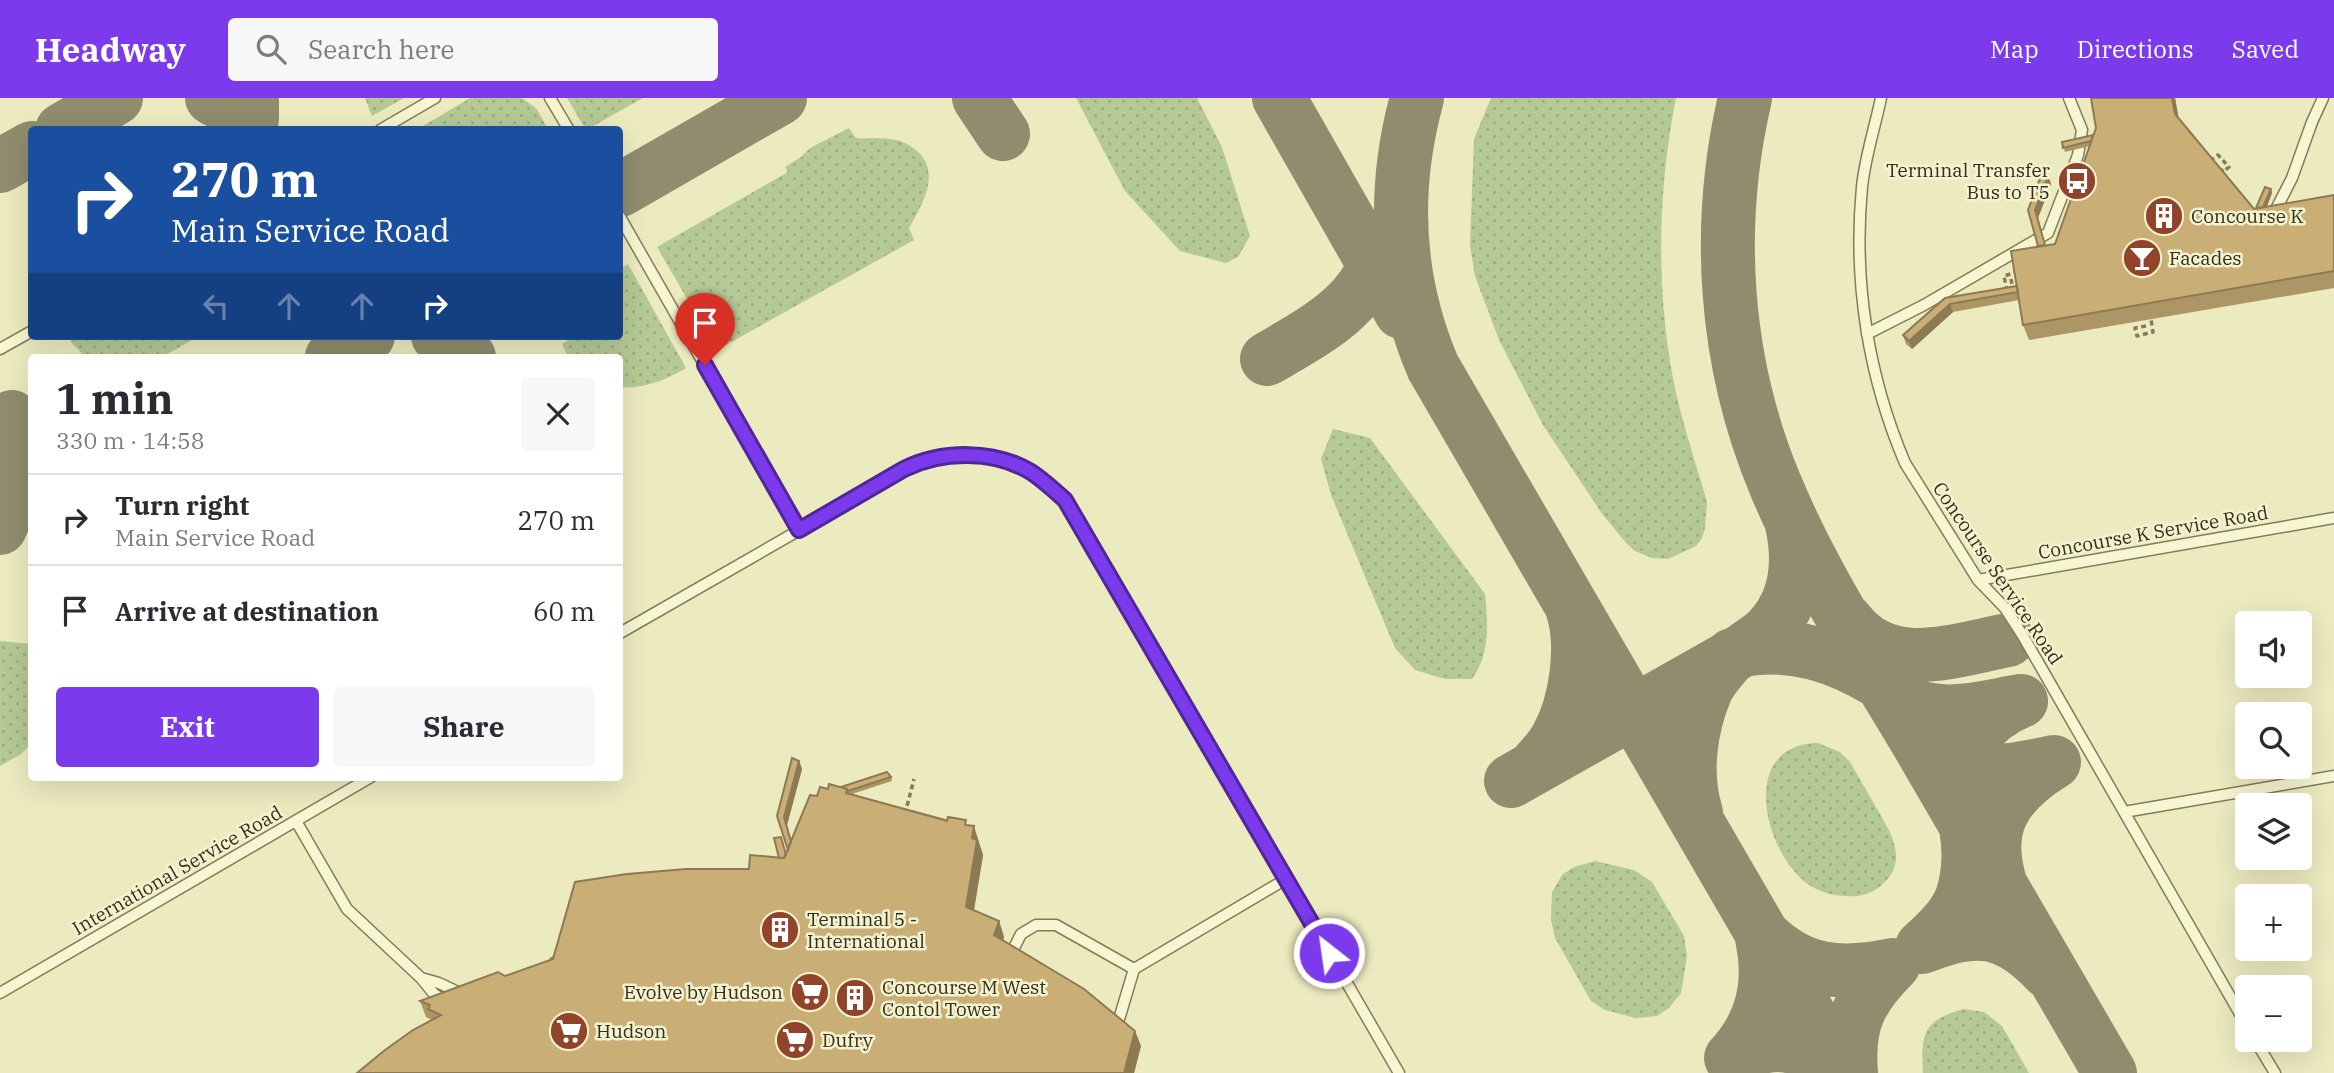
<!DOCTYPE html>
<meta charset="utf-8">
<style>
:root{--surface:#fff;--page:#f7f7f7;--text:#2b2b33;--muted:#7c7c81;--line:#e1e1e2;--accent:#7c3aed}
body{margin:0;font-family:"IBM Plex Serif",serif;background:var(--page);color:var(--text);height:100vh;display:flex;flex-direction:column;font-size:26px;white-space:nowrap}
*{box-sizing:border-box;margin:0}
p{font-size:23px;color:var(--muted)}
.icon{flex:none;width:38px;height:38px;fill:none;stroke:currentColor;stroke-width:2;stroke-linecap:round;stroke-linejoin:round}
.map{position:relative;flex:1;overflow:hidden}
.sheet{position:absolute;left:28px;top:256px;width:595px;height:427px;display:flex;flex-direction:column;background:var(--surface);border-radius:7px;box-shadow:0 7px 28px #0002}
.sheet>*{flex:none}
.guide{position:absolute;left:28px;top:28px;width:595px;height:214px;border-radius:7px;box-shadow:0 7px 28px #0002;background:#1a4fa0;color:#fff;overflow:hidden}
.tools{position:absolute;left:2235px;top:513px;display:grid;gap:14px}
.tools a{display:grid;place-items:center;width:77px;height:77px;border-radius:7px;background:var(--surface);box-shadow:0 7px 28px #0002;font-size:35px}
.pin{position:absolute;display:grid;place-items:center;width:60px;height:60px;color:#fff;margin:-72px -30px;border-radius:50% 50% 50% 0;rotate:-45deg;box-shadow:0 0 7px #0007}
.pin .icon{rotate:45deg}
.me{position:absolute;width:77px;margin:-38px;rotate:330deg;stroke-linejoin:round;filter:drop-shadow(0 0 5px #0008)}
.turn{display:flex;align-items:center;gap:24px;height:147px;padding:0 28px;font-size:32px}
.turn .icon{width:91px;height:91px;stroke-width:2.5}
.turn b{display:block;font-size:49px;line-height:60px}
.lanes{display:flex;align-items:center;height:66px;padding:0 28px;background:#0003;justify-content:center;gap:35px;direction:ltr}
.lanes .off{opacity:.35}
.round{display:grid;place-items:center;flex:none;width:74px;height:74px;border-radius:7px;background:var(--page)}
.summary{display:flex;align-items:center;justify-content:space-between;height:119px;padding:0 28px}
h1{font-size:42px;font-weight:700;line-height:52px}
.cta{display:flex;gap:14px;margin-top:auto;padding:14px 28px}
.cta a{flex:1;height:80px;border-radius:7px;background:var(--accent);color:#fff;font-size:28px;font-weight:700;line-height:80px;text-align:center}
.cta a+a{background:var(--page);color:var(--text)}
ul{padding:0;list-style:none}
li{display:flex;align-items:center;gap:21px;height:91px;padding:0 28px;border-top:2px solid var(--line)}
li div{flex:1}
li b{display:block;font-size:26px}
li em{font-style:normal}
header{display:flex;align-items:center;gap:42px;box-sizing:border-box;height:98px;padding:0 35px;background:var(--accent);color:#fff}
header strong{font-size:33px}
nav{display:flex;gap:38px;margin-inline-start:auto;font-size:24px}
.search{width:490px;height:63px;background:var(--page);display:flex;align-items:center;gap:18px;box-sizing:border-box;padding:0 24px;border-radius:7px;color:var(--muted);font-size:26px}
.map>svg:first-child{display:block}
.grass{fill:url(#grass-dots)}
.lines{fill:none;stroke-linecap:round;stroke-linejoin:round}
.taxiway{stroke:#908c6e;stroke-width:54}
.lane-casing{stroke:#847b58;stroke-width:13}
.path{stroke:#847b58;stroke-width:3.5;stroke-dasharray:5 3.5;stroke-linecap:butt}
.lane{stroke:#f7f6d2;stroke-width:10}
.wall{fill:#ad9665}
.shaded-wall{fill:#8d7a53}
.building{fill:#c9ae76;stroke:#8d7a53;stroke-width:2}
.route-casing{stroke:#51269a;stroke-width:18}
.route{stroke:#7c3aed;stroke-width:12}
.labels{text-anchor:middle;stroke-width:5;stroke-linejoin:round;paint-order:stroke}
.poi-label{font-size:19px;fill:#342e1c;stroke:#f4f3cf;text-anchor:start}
.street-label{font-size:19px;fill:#342e1c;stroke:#f4f3cf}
</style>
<header>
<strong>Headway</strong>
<div class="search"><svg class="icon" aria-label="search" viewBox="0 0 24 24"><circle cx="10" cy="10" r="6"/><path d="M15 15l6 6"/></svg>Search here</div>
<nav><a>Map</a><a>Directions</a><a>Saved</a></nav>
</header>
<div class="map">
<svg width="2334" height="975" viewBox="0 0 2334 975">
<defs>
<pattern id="grass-dots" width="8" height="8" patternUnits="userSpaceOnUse" patternTransform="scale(1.75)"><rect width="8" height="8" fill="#b5c994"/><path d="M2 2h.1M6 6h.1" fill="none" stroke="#9cad7f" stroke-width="1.8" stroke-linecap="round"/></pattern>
</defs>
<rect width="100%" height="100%" fill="#eceabf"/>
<path class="grass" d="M365,0h39l-32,18z
M470,0h52l14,10 12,21h-130z
M567,0h76l-57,32z
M1076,0h121l25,49 28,89 -12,21 -12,6 -46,-12 -55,-60z
M1491,0h185c-18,91 -20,184 -4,275 8,44 23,87 35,129l-2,26 -3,10 -6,8 -28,13 -16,-1 -17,-7 -9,-8 -23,-28 -60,-90 -44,-85 -24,-64 -5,-31 4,-106z
M849,30l7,10c14,1 36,-2 49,5 41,21 20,57 4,85l5,12 -197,110 -60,-103 131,-75 -3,-5 16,-10 9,-9z
M628,166l58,104c-20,12 -42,21 -66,19v-30h-52l-6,-13 5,-3 1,-5h52v-67z
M71,238h128l-37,21h-77l-14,-15z
M1333,331l37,9 115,156c3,30 5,60 -13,85h-27l-30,-9 -20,-22 -64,-153 -10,-36z
M0,543l32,3 -1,100 -10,10 -21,12z
M1818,645l22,9 10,10c9,16 18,31 27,47 16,27 33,55 1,79 -12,8 -21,9 -35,8 -13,-1 -29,-6 -39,-15 -42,-35 -64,-137 14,-138z
M1595,763l39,9 18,12 32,54 3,20 -6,37 -12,15 -12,8 -21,2 -31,-8 -14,-9 -36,-63 -4,-19 1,-27 10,-17 12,-8z
M1963,911l21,3 18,14 27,47h-106c-2,-40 0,-52 40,-64z"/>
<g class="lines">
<path class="taxiway" d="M212,0l40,21v-21
M979,0l24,36
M1279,0l122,214
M1417,0c-25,91 -21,182 16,269l410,706
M1745,0c-30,128 -21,264 30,386 37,90 93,175 143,259 64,110 128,220 192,330
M62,32l54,-32
M0,68l32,-18
M620,92l160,-92
M438,238l31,21
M332,259l36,-21
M1267,261c55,-32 103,-56 118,-123
M0,430c17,-35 22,-73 12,-111
M1847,523c41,54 104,30 161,19
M1743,552c50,-9 95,7 137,32 16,9 26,23 45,27 31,7 65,-3 96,-8 -40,16 -67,52 -63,96 1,11 6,20 8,31 4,22 3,47 -4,69 -8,21 -24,35 -40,50 54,-22 84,-19 125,24
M1928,654c36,31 83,19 126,10 -50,31 -72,65 -53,124
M1534,669c9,-10 18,-19 24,-31 18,-33 26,-89 15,-125
M1511,683l232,-131c9,-7 20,-13 27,-21 27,-29 30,-68 22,-105
M1696,715c-12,-39 -6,-85 10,-123 6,-13 17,-24 26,-35
M1762,836c39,39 78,42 131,31 -34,34 -46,59 -42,108
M1762,840c10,45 1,86 -31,120 49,-23 67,-14 110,15"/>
<g class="lane-casing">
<path id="lane" d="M550,0l19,32
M1881,0c-6,29 -16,59 -19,89 -9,94 6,189 43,276l73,117 27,28 18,28 224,390
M380,32l55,-32
M2273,117l19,-37 20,-56 11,-24
M620,119l179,313
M1867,236l57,-29 124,-72 30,-78 4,-25 -13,-32
M0,251l32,-18
M1978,482l356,-62
M620,535l300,-172c70,-14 119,-1 160,61l319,551
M2124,714l210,-36
M296,723l51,88 74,69 13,16 12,7
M1010,858l11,-22 15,-9h20l78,44
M421,880l18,5 23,11
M0,895l371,-216
M1117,928l17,-57 152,-90
M2255,942l20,33"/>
</g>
<path class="path" d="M2210,63l8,-6 11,12 -6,5 -2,-3
M2011,181l2,10
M2007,193l-3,-15 13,-4
M2146,228l-11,2 2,8 16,-4 -2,-13
M905,716l9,-35"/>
<use href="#lane" class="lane"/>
</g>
<path class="wall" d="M2091,0h84l3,20 76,91 2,-1 15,-19 1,4 -5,13 67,-11v93l-305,52 -6,-15 -4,-25 -66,12 -41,37 -6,-5 -3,-9 42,-37 72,-12 21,-40 -10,-36 20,-34 3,8 -13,34 7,27 10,-1 35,-98 -25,6 -3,-10 31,-7 3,-7z
M799,663l3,8 -15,56 4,16 26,-45 11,-7 63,-12 1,4 -40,13 116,31 11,17v2l4,11 -9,55 25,11 5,16 -1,3 132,91 6,15 -7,27h-777l75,-53 -6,-3 -6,-16 85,-25 45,-16 -1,-2 200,-89 37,-14 2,-5 -11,-34z"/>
<path class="shaded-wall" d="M2172,0h3l6,32 -6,-16z
M2048,78l3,8 -13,34 11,43 -14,-51z
M2271,91l1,4 -12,31 -2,-4z
M1950,206l3,8 -41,37 -3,-8z
M799,663l3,8 -15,56 10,36 -13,-44z
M974,728l9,29 -11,67 -6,-15z
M999,823l5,16 -4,13 -6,-15z
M1135,933l6,15 -7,27h-10z"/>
<path class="building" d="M2091,0h81l3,16 79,95 80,-14v76l-311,54 -12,-74 44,-7 41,-116z
M2093,37l-2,6 -28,7 -1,-6z
M2042,75l6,3 -13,34 10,35 -7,1 -10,-36z
M2265,89l6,2 -8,18 -7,1z
M2017,188l1,6 -68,12 -41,37 -6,-6 42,-37z
M792,660l7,3 -15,56 7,25 -3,8 -11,-34z
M887,674l4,5 -43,14 -1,-2 -6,-2z
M829,686l18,5 -1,4 98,27 3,1 1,-4 18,3 -1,5 9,1 -2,12 5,2 -11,67 33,14 -5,14 90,54 51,42 -11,42h-767l28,-23 28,-20 28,-15 -13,-6 2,-4 -10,-4 78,-29 7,4 48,-17 22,-77 52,-8 59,-5h63l1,-14 34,3 26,-63 7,1 3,-9 8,2z
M781,739l5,18 -2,3h-5l-5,-20z"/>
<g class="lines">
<g class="route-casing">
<path id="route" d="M705,267l94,165 105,-61c39,-19 90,-19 127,3 12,8 23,18 34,28l264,453"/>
</g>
<use href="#route" class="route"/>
</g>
<defs>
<g id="bus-disc" transform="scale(2.0125)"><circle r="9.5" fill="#91442a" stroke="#f4f3cf"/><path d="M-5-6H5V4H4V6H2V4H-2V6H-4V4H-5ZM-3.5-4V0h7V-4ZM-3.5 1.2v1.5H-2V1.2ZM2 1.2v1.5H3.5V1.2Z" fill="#fff"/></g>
<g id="building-disc" transform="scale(2.0125)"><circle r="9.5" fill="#91442a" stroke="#f4f3cf"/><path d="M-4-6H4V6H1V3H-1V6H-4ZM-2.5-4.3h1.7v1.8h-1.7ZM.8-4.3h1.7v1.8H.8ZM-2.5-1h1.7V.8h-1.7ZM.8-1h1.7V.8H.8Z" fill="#fff"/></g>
<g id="bar-disc" transform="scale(2.0125)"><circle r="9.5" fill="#91442a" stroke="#f4f3cf"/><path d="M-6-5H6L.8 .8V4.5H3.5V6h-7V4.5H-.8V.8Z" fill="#fff"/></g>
<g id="supermarket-disc" transform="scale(2.0125)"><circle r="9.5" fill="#91442a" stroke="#f4f3cf"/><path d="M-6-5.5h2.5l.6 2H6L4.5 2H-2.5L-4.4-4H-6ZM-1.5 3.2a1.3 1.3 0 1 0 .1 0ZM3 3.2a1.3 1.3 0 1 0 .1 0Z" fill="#fff"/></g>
</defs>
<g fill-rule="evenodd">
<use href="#bus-disc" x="2077" y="83"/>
<use href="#building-disc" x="2164" y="118"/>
<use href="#bar-disc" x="2142" y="160"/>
<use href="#building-disc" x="780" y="832"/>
<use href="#supermarket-disc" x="810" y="894"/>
<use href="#building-disc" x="855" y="900"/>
<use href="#supermarket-disc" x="569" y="933"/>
<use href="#supermarket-disc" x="795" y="942"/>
</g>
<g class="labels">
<g class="poi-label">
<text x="2050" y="79" text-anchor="end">Terminal Transfer<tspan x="2050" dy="22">Bus to T5</tspan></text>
<text x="2191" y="125">Concourse K</text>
<text x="2169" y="167">Facades</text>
<text x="807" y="828">Terminal 5 -<tspan x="807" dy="22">International</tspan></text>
<text x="882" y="896">Concourse M West<tspan x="882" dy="22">Contol Tower</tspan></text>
<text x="783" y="901" text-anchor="end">Evolve by Hudson</text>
<text x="596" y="940">Hudson</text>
<text x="822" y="949">Dufry</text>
</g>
<g class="street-label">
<text transform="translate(2153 434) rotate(-10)" y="7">Concourse K Service Road</text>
<text transform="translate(1998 475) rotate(56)" y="7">Concourse Service Road</text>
<text transform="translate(177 772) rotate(-30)" y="7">International Service Road</text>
</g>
</g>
</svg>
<div class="tools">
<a><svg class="icon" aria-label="sound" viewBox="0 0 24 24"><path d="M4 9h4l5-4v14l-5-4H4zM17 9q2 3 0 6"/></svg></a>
<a><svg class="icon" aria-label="search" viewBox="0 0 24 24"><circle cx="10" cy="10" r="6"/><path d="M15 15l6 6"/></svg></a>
<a><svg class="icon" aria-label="layers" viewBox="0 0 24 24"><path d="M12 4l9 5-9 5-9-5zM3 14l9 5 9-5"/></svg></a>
<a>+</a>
<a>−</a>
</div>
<div class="pin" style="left:705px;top:267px;background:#d93025"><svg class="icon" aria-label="arrive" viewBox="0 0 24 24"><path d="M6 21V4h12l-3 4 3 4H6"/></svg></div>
<svg class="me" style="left:1329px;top:855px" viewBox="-20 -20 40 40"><circle r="17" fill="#7c3aed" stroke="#fff" stroke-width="3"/><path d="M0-11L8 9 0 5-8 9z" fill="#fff"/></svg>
<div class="guide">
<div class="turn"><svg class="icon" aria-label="right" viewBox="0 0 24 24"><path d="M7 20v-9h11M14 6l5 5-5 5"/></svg><div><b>270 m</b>Main Service Road</div></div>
<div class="lanes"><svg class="icon off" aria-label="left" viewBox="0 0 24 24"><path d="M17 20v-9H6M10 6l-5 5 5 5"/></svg><svg class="icon off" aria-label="ahead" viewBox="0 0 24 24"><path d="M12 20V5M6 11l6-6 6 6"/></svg><svg class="icon off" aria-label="ahead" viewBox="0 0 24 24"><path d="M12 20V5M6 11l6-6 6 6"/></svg><svg class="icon" aria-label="right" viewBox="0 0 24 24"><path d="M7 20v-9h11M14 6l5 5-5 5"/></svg></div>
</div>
<section class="sheet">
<div class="summary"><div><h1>1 min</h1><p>330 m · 14:58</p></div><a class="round"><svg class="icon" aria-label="close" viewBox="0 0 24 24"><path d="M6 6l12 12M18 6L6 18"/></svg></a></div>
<ul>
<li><svg class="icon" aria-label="right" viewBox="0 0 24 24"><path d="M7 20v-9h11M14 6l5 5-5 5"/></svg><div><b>Turn right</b><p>Main Service Road</p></div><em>270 m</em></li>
<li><svg class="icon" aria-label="arrive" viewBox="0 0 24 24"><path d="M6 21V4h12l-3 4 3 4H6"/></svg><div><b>Arrive at destination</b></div><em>60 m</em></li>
</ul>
<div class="cta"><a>Exit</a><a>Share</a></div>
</section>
</div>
